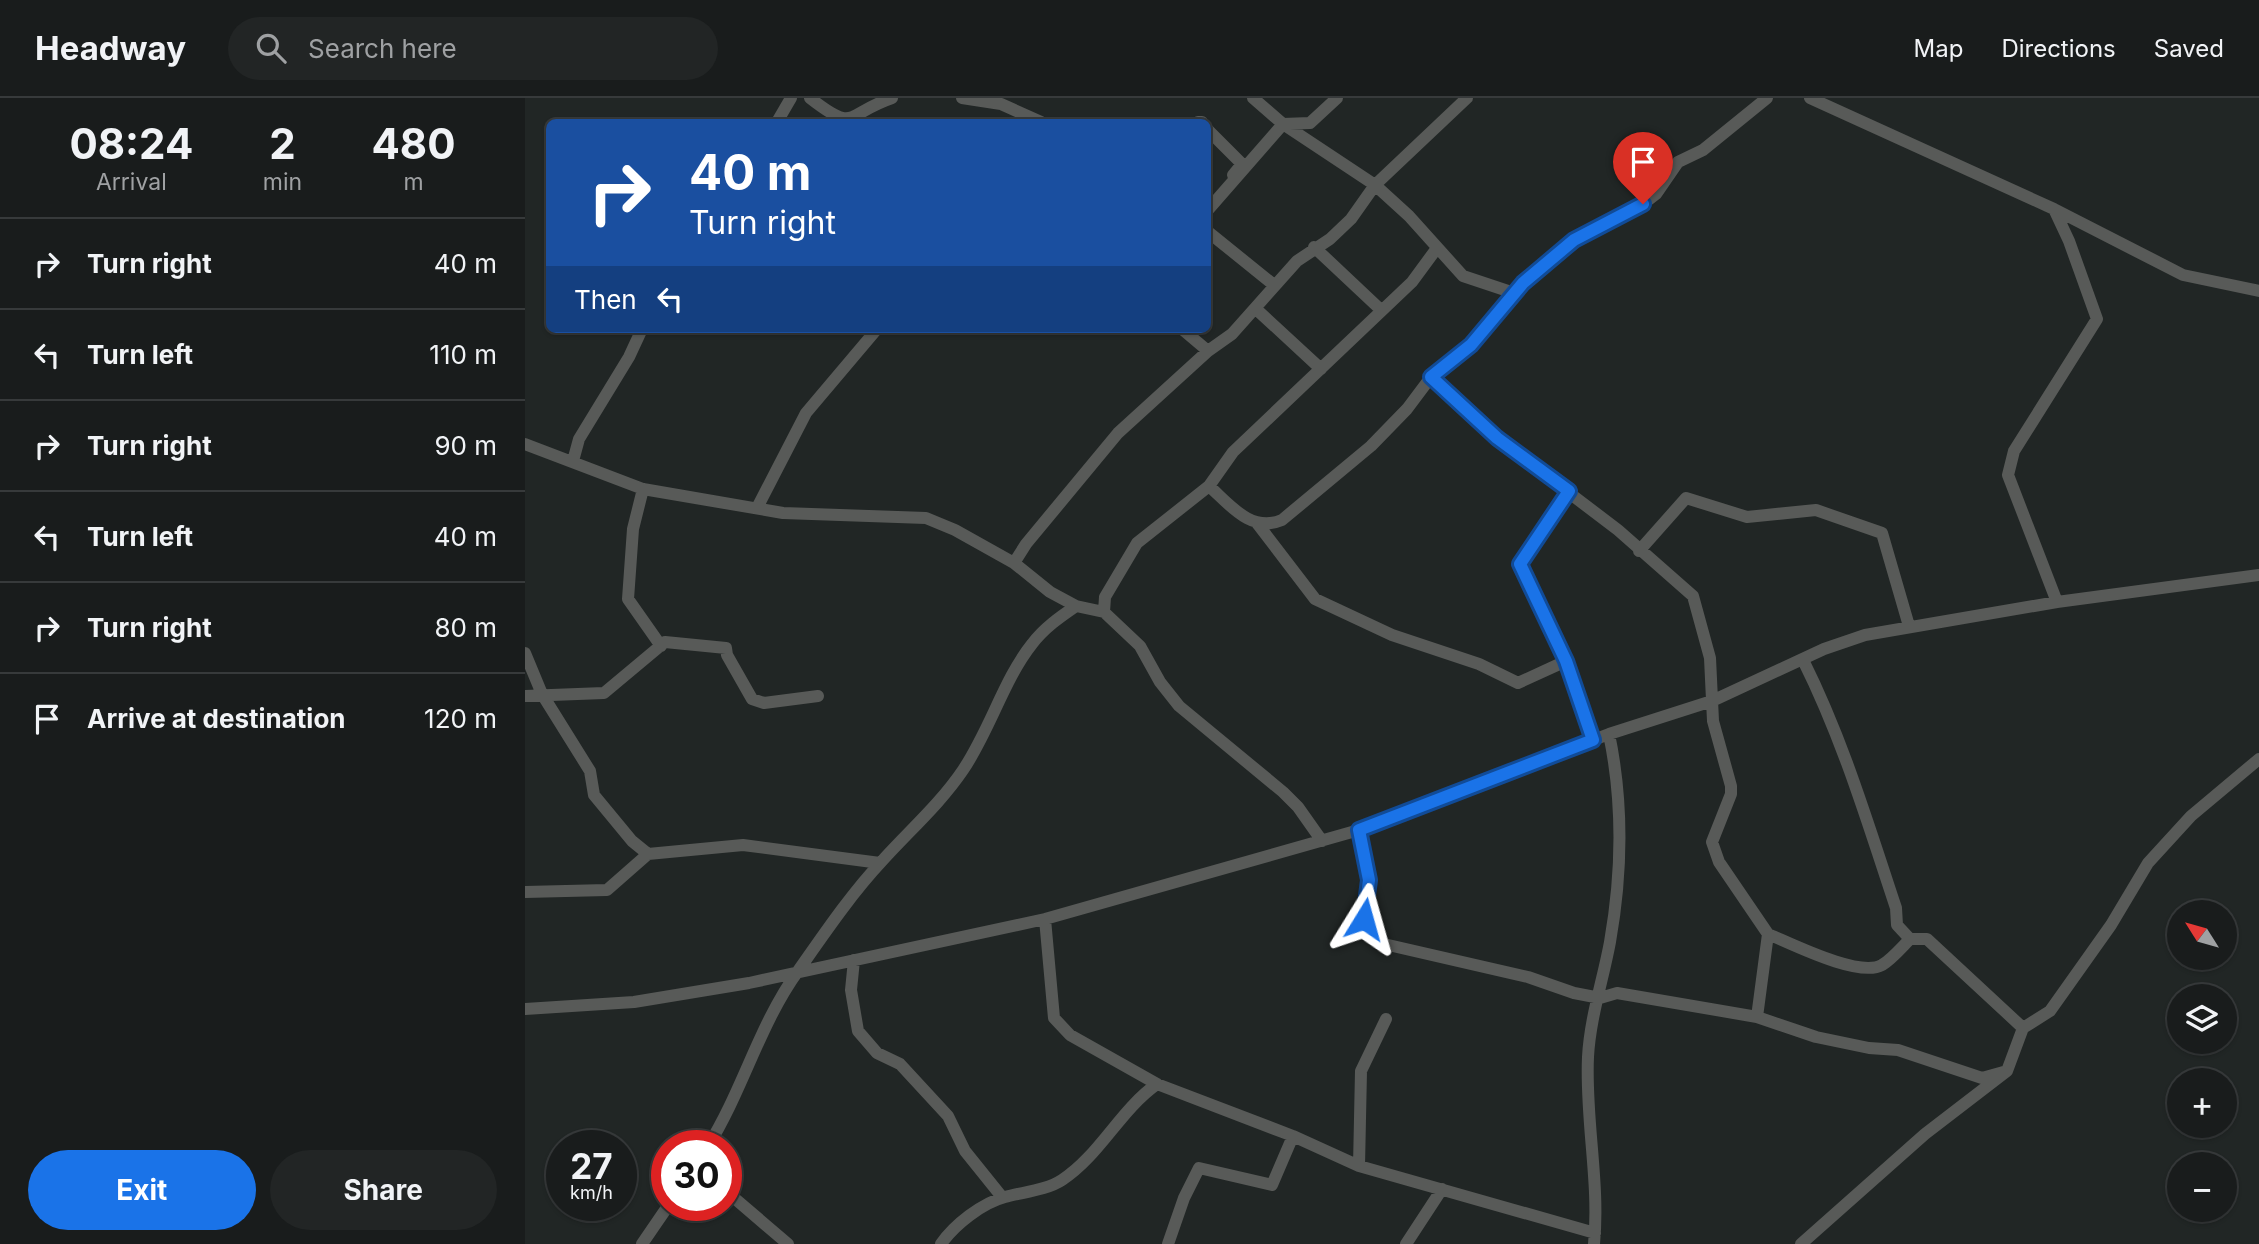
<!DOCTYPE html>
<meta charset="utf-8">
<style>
:root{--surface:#191c1c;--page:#222525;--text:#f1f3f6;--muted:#9fa1a3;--line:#373a3b;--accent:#1a73e8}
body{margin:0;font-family:Inter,sans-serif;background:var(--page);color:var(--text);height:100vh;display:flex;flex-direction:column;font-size:26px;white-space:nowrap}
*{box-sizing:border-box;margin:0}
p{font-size:23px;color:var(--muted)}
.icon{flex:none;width:38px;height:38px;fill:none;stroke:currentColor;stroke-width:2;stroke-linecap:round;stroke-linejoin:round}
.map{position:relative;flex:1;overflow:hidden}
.side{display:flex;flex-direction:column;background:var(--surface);width:525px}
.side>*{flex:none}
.banner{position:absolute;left:21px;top:21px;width:665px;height:214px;border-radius:10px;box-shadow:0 2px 5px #0004,0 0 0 2px var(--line);background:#1a4fa0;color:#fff;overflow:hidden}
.needle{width:46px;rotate:307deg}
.fabs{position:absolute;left:1642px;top:802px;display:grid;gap:14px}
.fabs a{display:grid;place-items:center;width:70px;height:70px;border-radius:50%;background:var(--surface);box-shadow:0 2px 5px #0004,0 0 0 2px var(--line);font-size:35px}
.speed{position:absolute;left:21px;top:1032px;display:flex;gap:14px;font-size:35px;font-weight:700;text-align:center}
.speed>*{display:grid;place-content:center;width:91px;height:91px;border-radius:50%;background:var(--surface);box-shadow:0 2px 5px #0004,0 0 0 2px var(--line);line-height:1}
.speed small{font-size:18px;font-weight:400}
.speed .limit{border:10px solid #d22;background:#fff;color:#111}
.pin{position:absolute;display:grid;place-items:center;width:60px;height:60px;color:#fff;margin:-72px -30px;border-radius:50% 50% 50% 0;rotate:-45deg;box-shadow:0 0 7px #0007}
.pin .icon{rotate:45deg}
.me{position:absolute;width:77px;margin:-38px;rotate:8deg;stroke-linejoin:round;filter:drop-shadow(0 0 5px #0008)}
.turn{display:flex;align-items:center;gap:24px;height:147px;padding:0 28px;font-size:32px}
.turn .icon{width:91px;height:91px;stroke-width:2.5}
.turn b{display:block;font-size:49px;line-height:60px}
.then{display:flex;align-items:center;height:66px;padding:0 28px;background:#0003;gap:14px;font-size:26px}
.eta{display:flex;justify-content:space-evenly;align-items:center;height:119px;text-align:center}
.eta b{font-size:42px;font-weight:700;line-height:49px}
.primary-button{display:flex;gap:14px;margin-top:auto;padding:14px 28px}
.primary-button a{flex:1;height:80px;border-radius:42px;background:var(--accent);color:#fff;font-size:28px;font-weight:700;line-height:80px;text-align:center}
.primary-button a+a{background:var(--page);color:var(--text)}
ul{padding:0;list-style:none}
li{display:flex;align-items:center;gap:21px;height:91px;padding:0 28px;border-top:2px solid var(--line)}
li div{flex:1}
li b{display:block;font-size:26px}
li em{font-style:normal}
header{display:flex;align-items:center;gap:42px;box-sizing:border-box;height:98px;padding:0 35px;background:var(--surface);border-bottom:2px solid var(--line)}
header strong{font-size:33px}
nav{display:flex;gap:38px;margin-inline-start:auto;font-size:24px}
.search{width:490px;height:63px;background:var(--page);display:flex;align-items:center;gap:18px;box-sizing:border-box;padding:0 24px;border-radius:38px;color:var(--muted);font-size:26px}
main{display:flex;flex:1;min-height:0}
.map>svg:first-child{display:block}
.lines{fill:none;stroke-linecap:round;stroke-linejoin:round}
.minor{stroke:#585a58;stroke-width:12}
.route-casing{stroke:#114b97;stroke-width:18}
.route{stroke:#1a73e8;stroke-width:12}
</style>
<header>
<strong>Headway</strong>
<div class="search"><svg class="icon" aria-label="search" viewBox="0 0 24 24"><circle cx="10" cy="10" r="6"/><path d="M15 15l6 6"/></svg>Search here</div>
<nav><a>Map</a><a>Directions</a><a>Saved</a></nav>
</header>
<main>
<section class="side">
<div class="eta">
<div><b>08:24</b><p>Arrival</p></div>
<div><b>2</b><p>min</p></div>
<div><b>480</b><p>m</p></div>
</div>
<ul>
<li><svg class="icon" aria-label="right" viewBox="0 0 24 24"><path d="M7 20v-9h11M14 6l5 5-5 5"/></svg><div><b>Turn right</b></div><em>40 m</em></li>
<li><svg class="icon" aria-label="left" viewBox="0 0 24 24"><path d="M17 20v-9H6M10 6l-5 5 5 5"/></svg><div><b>Turn left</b></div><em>110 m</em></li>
<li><svg class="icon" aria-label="right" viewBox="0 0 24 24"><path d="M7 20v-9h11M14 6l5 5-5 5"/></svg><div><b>Turn right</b></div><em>90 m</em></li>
<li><svg class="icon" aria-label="left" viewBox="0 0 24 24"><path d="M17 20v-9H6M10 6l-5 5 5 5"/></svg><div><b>Turn left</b></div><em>40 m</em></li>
<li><svg class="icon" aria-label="right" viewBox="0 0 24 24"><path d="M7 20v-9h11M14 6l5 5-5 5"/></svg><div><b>Turn right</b></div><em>80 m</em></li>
<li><svg class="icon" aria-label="arrive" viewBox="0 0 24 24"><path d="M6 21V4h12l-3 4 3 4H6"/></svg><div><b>Arrive at destination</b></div><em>120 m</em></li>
</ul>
<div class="primary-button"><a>Exit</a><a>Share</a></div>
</section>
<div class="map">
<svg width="1734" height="1146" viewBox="0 0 1734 1146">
<rect width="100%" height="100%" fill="#212625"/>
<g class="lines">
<path class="minor" d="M285,0c46,36 35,16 82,0
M437,0l39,6 40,18
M728,0l30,26 92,61 34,31 54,60 51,17
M1285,0l244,111 129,66 76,16
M252,24l14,-24
M673,24h4
M682,31l35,35 -9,11
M1529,111l15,32 28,78 -83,132 -6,24 49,127
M682,113l76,-87 27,-1 27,-25
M682,133l67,54
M789,149l67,63
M731,211l65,60
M557,231h15
M657,231l26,22
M906,279l66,61 121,92 75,66 17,62 3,63 18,65v8l-19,48 7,20 49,72 -11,83
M0,346l118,45 140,24 143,5 29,12 59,33
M48,363l6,-22 50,-82 13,-28
M684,388c21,19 42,47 73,34l89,-74 36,-37 24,-32 40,-32 52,-62 63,-51 57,-28 13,-10 22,-32 25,-12 64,-52
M118,391l-10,40 -5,70 33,47
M232,410l49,-95 71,-84
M732,425l58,76 77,36 87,29 39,19 48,-22 27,79
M1114,453l47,-53 61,19 69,-7 66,23 27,93
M551,508l-26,-14 -36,-29 12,-19 92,-111 90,-82 24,-17 65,-73 33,-22 21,-20 24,-34 92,-87
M579,514l36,34 20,36 19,24 104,86 15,15 24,34
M0,555l17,41 48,77 4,24 38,46 16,13 95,-9 137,18
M1278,562c40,80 65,164 93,248l1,17 13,14h17l96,89
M1041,563l-46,-97 49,-73
M0,598l79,-3 61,-51 61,6 1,7 25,44 12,4 54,-7
M834,732l10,50 -5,47 9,12 11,5 144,33 46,16 26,5 17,-5 140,24 59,20 53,11 29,2 84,28 25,-7
M0,794l82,-2 41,-36
M520,821l9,99 16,17 87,49 136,52 66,30 236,67
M1243,836c24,10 91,44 114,31 10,-6 20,-18 28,-26
M329,862l-3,30 7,41 19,22 23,11 48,52 17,35 37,46
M0,911l109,-7 115,-19 296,-64 314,-89 250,-96 103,-33 112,-52 41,-14 192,-33 202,-27
M183,1048c35,-56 51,-121 90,-175 26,-37 53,-77 84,-110 27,-30 58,-57 81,-91 27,-40 41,-91 69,-126 12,-16 28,-27 44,-38l28,6 1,-15 32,-54 72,-57 24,-34 179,-170 25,-34
M834,1068l2,-95 25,-52
M201,1093l62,53
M117,1146l26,-38
M416,1146c13,-19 41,-41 64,-47 18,-5 42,-7 57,-17 38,-25 58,-70 95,-96
M643,1146l16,-46 15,-30 73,17 21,-49
M881,1146l36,-55
M1069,1146c6,-62 -9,-125 -6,-187 2,-39 15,-77 22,-115 12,-68 13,-141 -1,-208
M1276,1146l124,-110 82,-63 16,-43 27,-17 61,-86 37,-62 43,-47 68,-57"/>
</g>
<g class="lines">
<g class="route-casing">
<path id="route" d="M839,821l5,-39 -10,-50 234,-90 -27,-79 -46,-97 49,-73 -72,-53 -66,-61 40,-32 52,-62 51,-43 69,-36"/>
</g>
<use href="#route" class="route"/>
</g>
</svg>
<div class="fabs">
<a><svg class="needle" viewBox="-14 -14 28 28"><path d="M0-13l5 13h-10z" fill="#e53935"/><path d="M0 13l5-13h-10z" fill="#9fa1a3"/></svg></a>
<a><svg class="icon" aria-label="layers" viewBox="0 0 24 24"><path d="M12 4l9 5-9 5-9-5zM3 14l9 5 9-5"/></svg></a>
<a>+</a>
<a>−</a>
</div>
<div class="speed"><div>27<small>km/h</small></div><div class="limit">30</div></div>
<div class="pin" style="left:1118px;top:106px;background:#d93025"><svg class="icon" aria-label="arrive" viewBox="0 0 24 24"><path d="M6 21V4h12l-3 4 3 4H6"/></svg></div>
<svg class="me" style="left:839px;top:821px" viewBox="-20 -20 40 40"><path d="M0-17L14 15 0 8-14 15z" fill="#1a73e8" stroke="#fff" stroke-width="4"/></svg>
<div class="banner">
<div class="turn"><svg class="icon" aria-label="right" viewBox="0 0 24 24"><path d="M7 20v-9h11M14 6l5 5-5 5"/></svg><div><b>40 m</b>Turn right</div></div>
<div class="then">Then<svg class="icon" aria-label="left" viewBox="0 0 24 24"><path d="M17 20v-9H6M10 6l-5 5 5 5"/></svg></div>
</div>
</div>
</main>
